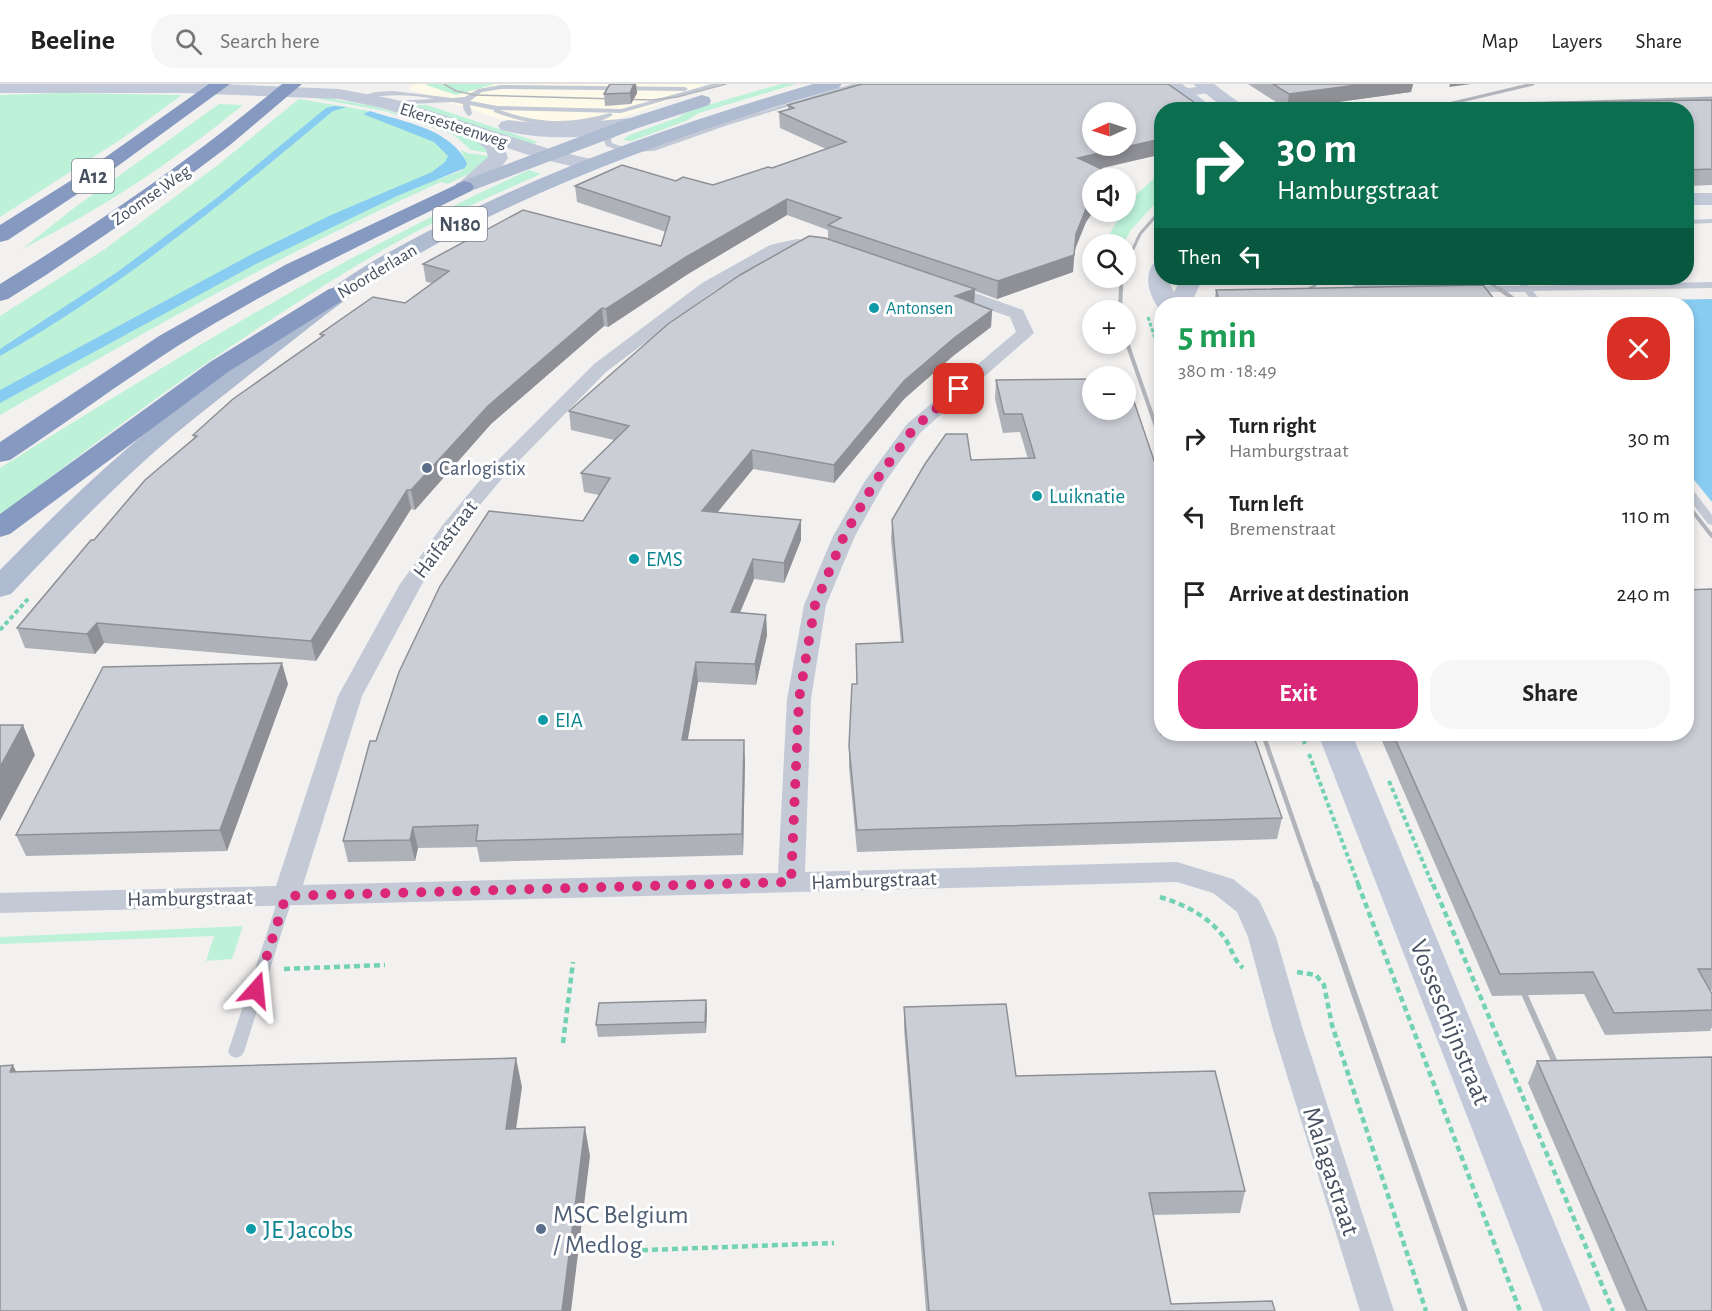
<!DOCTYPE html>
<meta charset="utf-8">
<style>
:root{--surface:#fff;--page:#f6f6f6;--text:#222;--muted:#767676;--line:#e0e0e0;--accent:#db2777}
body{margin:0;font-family:"Alegreya Sans",sans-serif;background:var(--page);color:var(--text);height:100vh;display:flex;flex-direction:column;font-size:22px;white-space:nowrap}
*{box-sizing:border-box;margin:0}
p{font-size:20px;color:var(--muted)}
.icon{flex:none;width:33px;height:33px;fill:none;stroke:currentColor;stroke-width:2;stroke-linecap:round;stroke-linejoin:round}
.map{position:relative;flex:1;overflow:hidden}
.side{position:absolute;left:1154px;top:213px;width:540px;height:444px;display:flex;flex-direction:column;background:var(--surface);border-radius:24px;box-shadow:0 3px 9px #0003}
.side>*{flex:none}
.banner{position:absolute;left:1154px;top:18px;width:540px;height:183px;border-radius:24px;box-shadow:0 3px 9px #0003;background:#0b6e4f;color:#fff;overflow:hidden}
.needle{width:39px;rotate:267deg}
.tools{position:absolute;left:1082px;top:18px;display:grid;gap:12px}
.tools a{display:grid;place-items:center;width:54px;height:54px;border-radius:50%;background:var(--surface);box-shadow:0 3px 9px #0003;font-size:30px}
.pin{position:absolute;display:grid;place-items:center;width:51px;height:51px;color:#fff;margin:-26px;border-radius:12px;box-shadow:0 3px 9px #0006}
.me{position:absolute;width:66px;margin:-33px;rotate:18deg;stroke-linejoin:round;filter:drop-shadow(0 0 4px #0008)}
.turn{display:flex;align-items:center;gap:21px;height:126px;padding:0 24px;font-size:27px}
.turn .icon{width:78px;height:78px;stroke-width:2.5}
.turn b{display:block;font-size:42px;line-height:51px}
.then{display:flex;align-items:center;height:57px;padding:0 24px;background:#0003;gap:12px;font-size:22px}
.round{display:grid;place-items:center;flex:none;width:63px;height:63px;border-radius:24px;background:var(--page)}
.headline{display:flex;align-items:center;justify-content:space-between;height:102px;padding:0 24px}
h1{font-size:36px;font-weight:700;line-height:45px;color:#1e9e55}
.action{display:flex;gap:12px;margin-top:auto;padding:12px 24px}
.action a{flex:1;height:69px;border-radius:24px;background:var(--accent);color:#fff;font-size:24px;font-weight:700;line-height:69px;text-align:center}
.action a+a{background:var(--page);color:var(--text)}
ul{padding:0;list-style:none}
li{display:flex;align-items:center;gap:18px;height:78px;padding:0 24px}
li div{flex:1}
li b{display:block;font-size:22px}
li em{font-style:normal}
header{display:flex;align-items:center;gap:36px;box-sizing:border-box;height:84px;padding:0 30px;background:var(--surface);border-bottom:2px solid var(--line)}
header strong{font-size:28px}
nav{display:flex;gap:33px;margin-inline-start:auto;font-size:21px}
.search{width:420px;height:54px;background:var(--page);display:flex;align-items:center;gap:15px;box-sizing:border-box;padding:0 21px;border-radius:24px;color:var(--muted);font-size:22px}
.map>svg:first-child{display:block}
.commercial{fill:#fdfaea}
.green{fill:#bdf2d9}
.water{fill:#88ccf1}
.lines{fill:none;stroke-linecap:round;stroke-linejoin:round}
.path-far2{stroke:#73d2b1;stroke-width:3;stroke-dasharray:4 2;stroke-linecap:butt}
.path-far1{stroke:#73d2b1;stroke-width:4;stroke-dasharray:4.5 3;stroke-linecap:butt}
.path{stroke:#73d2b1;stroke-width:4.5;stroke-dasharray:6 4;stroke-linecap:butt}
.lane{fill:#c3cad6;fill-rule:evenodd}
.street{fill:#c3cad6;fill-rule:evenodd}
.secondary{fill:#c2cada;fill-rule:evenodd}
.primary{fill:#afbbd0;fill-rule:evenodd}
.highway{fill:#869ac1;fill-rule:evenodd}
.tram{stroke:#b2b4bb;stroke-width:1.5}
.rail-far3{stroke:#b2b4bb;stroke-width:3}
.rail-far2{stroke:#b2b4bb;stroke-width:4}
.rail-far1{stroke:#b2b4bb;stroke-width:4.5}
.rail{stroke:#b2b4bb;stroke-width:6}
.wall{fill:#afb1b8}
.shaded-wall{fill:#8f9096}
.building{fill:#ccced6;stroke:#8f9096;stroke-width:1.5;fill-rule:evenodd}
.route{stroke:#db2777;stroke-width:10;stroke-dasharray:0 18}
.culture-dot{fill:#0f9aa8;stroke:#fff;stroke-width:2}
.service-dot{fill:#5c6f8a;stroke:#fff;stroke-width:2}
.labels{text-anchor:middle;stroke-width:6;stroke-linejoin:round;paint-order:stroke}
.far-street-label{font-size:18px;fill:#47505f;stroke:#fff}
.far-culture-label{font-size:18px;fill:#0d838f;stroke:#fff;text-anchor:start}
.shield{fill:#fff;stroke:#7e848f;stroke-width:1.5}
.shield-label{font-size:20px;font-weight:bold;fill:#47505f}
.service-label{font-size:21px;fill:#4e5e75;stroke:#fff;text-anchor:start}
.culture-label{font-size:21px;fill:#0d838f;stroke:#fff;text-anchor:start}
.street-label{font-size:21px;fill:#47505f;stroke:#fff}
.near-street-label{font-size:26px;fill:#47505f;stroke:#fff}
.near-service-label{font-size:26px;fill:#4e5e75;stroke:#fff;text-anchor:start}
.near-culture-label{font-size:26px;fill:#0d838f;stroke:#fff;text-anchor:start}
</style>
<header>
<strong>Beeline</strong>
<div class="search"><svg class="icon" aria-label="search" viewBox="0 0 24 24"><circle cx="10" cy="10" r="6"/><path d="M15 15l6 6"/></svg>Search here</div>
<nav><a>Map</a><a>Layers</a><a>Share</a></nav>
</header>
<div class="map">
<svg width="1712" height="1227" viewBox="0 0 1712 1227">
<rect width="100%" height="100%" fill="#f3f1f0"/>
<path class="commercial" d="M413,0h294l-50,21 -54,19 -83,2 -111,-37z"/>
<path class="green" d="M428,0h67l-39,11 -30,-10z
M781,0h15l-97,29 -13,8 -54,20 -9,-1 6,-5 48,-17 13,-8z
M62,9l120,2 -59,43 -123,79v-122z
M305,10l73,13 93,32 13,7 5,7 -18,-3 -17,-15 -69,-24 -82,-15z
M299,15l71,12 -3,1 69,26 18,14 -15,27 22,-8 6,-8 -7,-14 7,4 23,3 -15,15 -27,13 -7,-2c-153,68 -296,150 -441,233v-99l105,-67 114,-85z
M219,20l24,1c-69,56 -141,104 -221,144l52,-41z
M413,21h14l111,37 -7,3z
M529,86l12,4c-54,24 -109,47 -160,77 -133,78 -259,170 -381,265v-48c172,-107 344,-215 529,-298z
M1161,88v25l-30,33 -8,14h-19l18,-32h3l3,-10z
M243,842l-11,33 -26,2 8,-25 -214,8v-7z"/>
<path class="water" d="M334,22l13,1 -14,4c-105,88 -213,177 -333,245v-7l116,-76 102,-76 108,-89z
M370,27c33,11 80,17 97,52l-2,5 -68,28 -141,68 -256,139v-13l254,-137 77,-38 101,-43 13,-10 3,-6 -14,-14 -71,-28z
M1712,215v203l-26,-32v-166h-133l-2,-2z"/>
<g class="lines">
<path class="path-far2" d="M1148,233l13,39"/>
<path class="path-far1" d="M0,546l28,-31
M1301,650l4,10
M1309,670l50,132
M1389,697l44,105"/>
<path class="path" d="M1358,800l162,427
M1433,800l180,427
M1160,813c26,8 50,20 66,43 6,10 8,20 17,28
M284,885l101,-4
M1297,888l19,3 8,10 8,40 94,286
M563,959l10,-81
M592,1168l242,-9"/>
<path class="lane" d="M712,0h10l-101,29 -121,-3c40,14 69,14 110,3l3,2c-33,20 -85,10 -119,-3v-2l-24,-5 2,9 -3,2 -2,-1 -4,-7v-4l-11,-2 -64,3 -3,-2 3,-2 46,-2c-25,-5 -50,-5 -75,1l-3,-2 19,-6 18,-1 59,7 13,-1 13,-8 23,-4 184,2 3,2 -3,2 -184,-2 -19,3 -12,9 27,5 124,3z
M852,0h10l-134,41 -74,26 -29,1 -19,-6 -3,-8 17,-9 3,2 -12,8 1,4 14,5 27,-1 71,-24z
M1712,135v4l-26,1v-4z
M1470,194h8l7,8h36l-7,-8h8l7,8 183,-4v6l-179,3 10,13h-8l-10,-12h-42l-3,-1z
M1444,197l23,3 4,3 -4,3 -23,-3 -88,3 -4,-3 4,-3z
M1686,401l4,1 22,29v10l-4,-1 -22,-29z
M286,807l5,1 2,4 -49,156 -3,4 -5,2 -5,-2 -3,-4 51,-156 2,-4z"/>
<path class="street" d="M1209,1l7,4 -2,3 -31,5 -7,-4 7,-4z
M797,155l29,3 8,5 -8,5 -29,-3 -16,3 -67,39 -108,81 -100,102 -47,56 -37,54 -60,112 -59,189 475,-12 9,-174 17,-94 29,-69 32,-55 42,-57 109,-92 -6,-15 -72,-25 -2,-4 2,-4h12l73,26 11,23 -113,99 -36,50 -30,54 -29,69 -15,94 -6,173 372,-10 56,17 25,20 4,7 14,31 27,93 91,281h-34l-87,-281 -25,-93 -11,-25 -24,-19 -36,-11 -1177,31v-20l276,-7 62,-190 62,-112 45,-62 47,-56 102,-102 108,-81 68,-38z"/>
<path class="secondary" d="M0,0h221l118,5 54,10 160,51 42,10 3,4 -3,4 -7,2 -47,-11 -37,-12 4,11c-10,15 -33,38 -51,33l-3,-4 34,-30 -2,-8 -17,-13 -87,-28 -43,-9 -156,-6h-183z
M1161,0h21l34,26h-22z
M1193,0h21l35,26h-22z
M631,34l7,2 3,4 -3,4c-43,11 -94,13 -137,2l-3,-4 3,-4 7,-2 46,5z
M1686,109h26v12h-26z
M1161,178v16h10l-1,6 4,8 7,-14h22l-12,26h-30v6l-2,-1c-9,-13 -16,-31 -6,-45z
M1318,650h34l239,577h-48z"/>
<path class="primary" d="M813,0h29l-3,4c-156,45 -308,98 -448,182 -46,27 -86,61 -128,94 -30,24 -60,47 -89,71 -58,49 -111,104 -163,159l-11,3v-27c49,-50 100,-100 155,-145 28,-24 58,-46 87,-69 44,-33 86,-68 133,-96 138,-79 286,-132 438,-176z
M702,11l7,2 2,4 -2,4 -71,23 -167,63 -7,2 -7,-2 -3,-4 3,-4 167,-63z"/>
<path class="highway" d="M209,0h21l-130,95 -92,61 -8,2v-17l86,-54z
M282,0h20l-72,61 -72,54 -112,76 -38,24 -8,2v-17c99,-61 193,-126 282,-200z
M464,97l7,2 3,4 -3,4c-99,49 -201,96 -295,156 -56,36 -110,76 -166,113l-10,2v-20l159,-106 126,-71z
M337,203l8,2 4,5 -4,5 -117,73 -218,162 -10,3v-23l210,-152 119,-73z"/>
<path class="tram" d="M444,0l12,7 19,4 177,5 25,-3 49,-13"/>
<path class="rail-far3" d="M1529,20l183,-6
M1423,26l110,-26
M1125,182l15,-32 21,-24
M1483,194l17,12
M1121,206l1,-12
M1310,206l12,-12"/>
<path class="rail-far2" d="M1498,204l23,16
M1295,220l16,-16
M1120,226l1,-22
M1125,253l36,104
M1686,419l26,33"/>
<path class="rail-far1" d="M1263,650l53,152"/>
<path class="rail" d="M1316,800l149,427
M1518,896l43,96"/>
</g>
<path class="wall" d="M610,0h32h-6l1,9 -6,11 -26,2 -1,-12z
M1248,0h165l-2,8 -124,17z
M1712,16v85l-26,1v-76z
M788,21l373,5v50l-7,-4 -54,12 10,5v5h-18v34h1l-7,10 -11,28 -2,22 -76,27 -22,-8 -1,12 18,7 -1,17 -38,29 -49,43 -70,84 -81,-14 -36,43 84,8v20l-17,43 -30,-4 -14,33 26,3 1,20 -11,50 -58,-3 -11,58 58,21 -2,94 -263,7 -3,-15 -59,1 -3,13 -67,1 -5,-21 33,-100 207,-220 16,-26 -15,-3 -3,-19 33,-33 -43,-10 -2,-19 259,-172v-9l-41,-15 -99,59 -80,53 -4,-1 -113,98 -76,86 -4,-1 -95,152 -212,-18 -9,11 -70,-6 -8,-20 77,-88 100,-102 -1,-3 128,-98 -1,-3 85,-31 27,-20 -6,-1 -3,-18 238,-18 5,-14 -89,-30 -2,-16 101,-5 37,4 59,-17 54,-19 -46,-21 -1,-16 9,-2z
M1216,206l282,14h-284z
M1092,295l69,355 121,84 -5,21 -420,13 -8,-85v-21l7,-62 45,-41 -10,-103 1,-20 79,-60 57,-1 -8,-27 -17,1 -8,-34 1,-19z
M1712,505v401h-2l2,4v33l-2,4 -105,4 -21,-41 -92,2 -113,-262h307z
M288,600l-61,167 -201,5 -10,-21z
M706,916l1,11 -1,22 -108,4 -2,-12z
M904,923l112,69 229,115 -5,22 -87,2 18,89 104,7h-349l-22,-282z
M1537,977l175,250h-86l-98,-228z"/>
<path class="shaded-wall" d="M634,0h2l1,9 -6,11 -1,-11z
M1364,0h49l-2,8 -124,17 2,-15z
M1450,0h21l-22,3z
M1156,56l-2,16 -77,18 1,-16z
M787,115v16l-99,59 -80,53 -2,-18 80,-52z
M1092,115v13h1l-7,10 -12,29 2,-17 11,-28z
M1074,171l-1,17 -76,27 1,-18z
M975,205l-1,18 -19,-11z
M602,224l2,18 -113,98 -76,86 -4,-20 77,-84z
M992,226l-1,17 -38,29 -49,43 -70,84v-18l70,-84 50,-43z
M752,366l1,19 -50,61 -1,-19z
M407,406l4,19 -95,152 -5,-20z
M801,436v20l-17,43v-20z
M753,475l1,20 -22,53 -1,-20z
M766,531l1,20 -11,50 -1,-21z
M97,539l7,20 -9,11 -8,-20z
M696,578l2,20 -14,79 -2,-21z
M282,579l6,21 -61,167 -7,-21z
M23,641l12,30 -35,66v-54z
M744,656l1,21 -2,94 -1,-21z
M413,743l5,21 -3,13 -5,-21z
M706,916l1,11 -1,22 -1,-11z
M516,974l6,29 -10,71 -6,-29z
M13,981l14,30 -17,-23z
M585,1043l5,29 -19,155h-9z"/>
<path class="building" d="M610,0h24l-4,9 -26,1z
M862,0h306l37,26h-44v33l-5,-3 -78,18 32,15 -3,5h-15v21l-5,7 -11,28 -2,21 -76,26 -170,-56 13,-7 -54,-19 -101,58 -80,52 -4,-1 -114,98 -77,84h-4l-96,151 -214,-18 -10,11 -70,-6 74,-88h3l51,-60 52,-44 -4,-1 40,-36 91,-64 -4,-1 53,-37 32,6 44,-32 -26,-7 100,-54 138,36 9,-29 -95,-31 47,-21 54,16 7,-4 30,8 55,-18 4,1 74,-26 -67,-30 15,-4 -6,-3zM1092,28h33v34h-33z
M1273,0h91l-75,10z
M1712,16v69l-26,1v-60h-203l32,-7z
M809,152l16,2 150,51 -20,7 37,14 -38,28 -50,43 -70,84 -82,-15 -50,61 99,9 -17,43 -31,-4 -22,53 35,3 -11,49 -59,-2 -14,78h62l-2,94 -266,7 2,-16 -65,2 -3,13 -67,1 27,-100h6l23,-69 41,-86 49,-75 94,10 27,-43 -29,-5 48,-47 -60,-15 99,-87 72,-49z
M1483,201l15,19h-278l-4,-14z
M1125,294h1l35,103v253h92l29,84 -425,12 -8,-84 3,-62h5l-1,-40 47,-2 -11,-122 33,-56 21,-30h21l4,26 64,-2 -13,-44h-18l-8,-34 96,-1v31h33z
M1712,505v380h-14l14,25v16l-98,3 -21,-41 -93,2 -107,-240h293v-144z
M282,579l-62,167 -204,5 87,-168z
M0,641h23l-23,42z
M706,916l-1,22 -109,3 3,-22z
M1006,920l10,72 199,-5 30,120 -96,2 22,111 101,-3 3,10h-346l-25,-304z
M1712,973v254h-65l-110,-250z
M516,974l-10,71 79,-2 -23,184h-562v-245l13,-1 -3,7z"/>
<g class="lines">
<path class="route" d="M256,906l30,-94 505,-14 8,-183 16,-94 29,-69 31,-54 39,-54 45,-39"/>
</g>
<g class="culture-dot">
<circle cx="874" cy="224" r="6"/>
<circle cx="1037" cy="412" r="6"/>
<circle cx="634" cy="475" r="6"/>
<circle cx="543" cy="636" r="6"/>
<circle cx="251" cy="1145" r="6"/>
</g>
<g class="service-dot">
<circle cx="427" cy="384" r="6"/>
<circle cx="541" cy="1145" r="6"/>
</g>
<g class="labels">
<g class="far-street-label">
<text transform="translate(454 41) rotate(18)" y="6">Ekersesteenweg</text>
<text transform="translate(151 111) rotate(-35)" y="6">Zoomse Weg</text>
<text transform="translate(377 187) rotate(-31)" y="6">Noorderlaan</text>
</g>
<g class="far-culture-label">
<text x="886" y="230">Antonsen</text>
</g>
<g class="shield">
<rect x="72" y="75" width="42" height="34" rx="4.5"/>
<rect x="433" y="123" width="54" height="34" rx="4.5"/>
</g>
<g class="shield-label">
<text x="93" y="99">A12</text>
<text x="460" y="147">N180</text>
</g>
<g class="service-label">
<text x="439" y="391">Carlogistix</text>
</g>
<g class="culture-label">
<text x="1049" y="419">Luiknatie</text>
<text x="646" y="482">EMS</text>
<text x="555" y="643">EIA</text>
</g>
<g class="street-label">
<text transform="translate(445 455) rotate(-53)" y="7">Haïfastraat</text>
<text transform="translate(874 796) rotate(-2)" y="7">Hamburgstraat</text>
<text transform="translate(190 814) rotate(-1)" y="7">Hamburgstraat</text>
</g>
<g class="near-street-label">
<text transform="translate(1451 938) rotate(68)" y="9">Vosseschijnstraat</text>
<text transform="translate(1332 1087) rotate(72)" y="9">Malagastraat</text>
</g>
<g class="near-service-label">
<text x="553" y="1139">MSC Belgium<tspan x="553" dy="30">/ Medlog</tspan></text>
</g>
<g class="near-culture-label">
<text x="263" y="1154">JE Jacobs</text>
</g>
</g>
</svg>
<div class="tools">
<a><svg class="needle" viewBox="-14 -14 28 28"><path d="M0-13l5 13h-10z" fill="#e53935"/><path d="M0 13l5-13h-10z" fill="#767676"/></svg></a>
<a><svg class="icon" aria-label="sound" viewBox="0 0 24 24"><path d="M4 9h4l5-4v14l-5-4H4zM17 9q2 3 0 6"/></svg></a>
<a><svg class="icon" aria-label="search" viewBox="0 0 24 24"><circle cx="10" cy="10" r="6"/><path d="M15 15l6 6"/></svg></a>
<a>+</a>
<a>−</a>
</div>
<div class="pin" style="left:959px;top:305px;background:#d93025"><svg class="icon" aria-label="arrive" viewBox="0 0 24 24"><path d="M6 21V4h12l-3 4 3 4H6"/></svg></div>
<svg class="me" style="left:256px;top:906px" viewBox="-20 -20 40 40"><path d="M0-17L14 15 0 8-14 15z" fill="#db2777" stroke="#fff" stroke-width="4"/></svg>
<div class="banner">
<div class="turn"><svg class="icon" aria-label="right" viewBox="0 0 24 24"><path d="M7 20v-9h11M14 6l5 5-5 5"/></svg><div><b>30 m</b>Hamburgstraat</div></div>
<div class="then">Then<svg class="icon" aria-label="left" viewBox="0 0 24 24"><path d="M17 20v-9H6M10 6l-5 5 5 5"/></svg></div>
</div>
<section class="side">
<div class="headline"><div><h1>5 min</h1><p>380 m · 18:49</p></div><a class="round" style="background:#d93025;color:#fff"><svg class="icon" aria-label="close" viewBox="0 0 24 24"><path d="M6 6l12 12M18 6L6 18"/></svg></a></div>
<ul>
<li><svg class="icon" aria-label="right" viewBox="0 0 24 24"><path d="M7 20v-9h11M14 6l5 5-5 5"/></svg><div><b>Turn right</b><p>Hamburgstraat</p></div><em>30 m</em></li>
<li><svg class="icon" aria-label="left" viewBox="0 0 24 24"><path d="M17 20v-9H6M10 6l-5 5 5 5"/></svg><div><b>Turn left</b><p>Bremenstraat</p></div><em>110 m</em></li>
<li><svg class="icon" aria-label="arrive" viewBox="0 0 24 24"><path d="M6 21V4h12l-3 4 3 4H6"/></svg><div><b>Arrive at destination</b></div><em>240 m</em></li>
</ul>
<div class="action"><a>Exit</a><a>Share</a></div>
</section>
</div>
